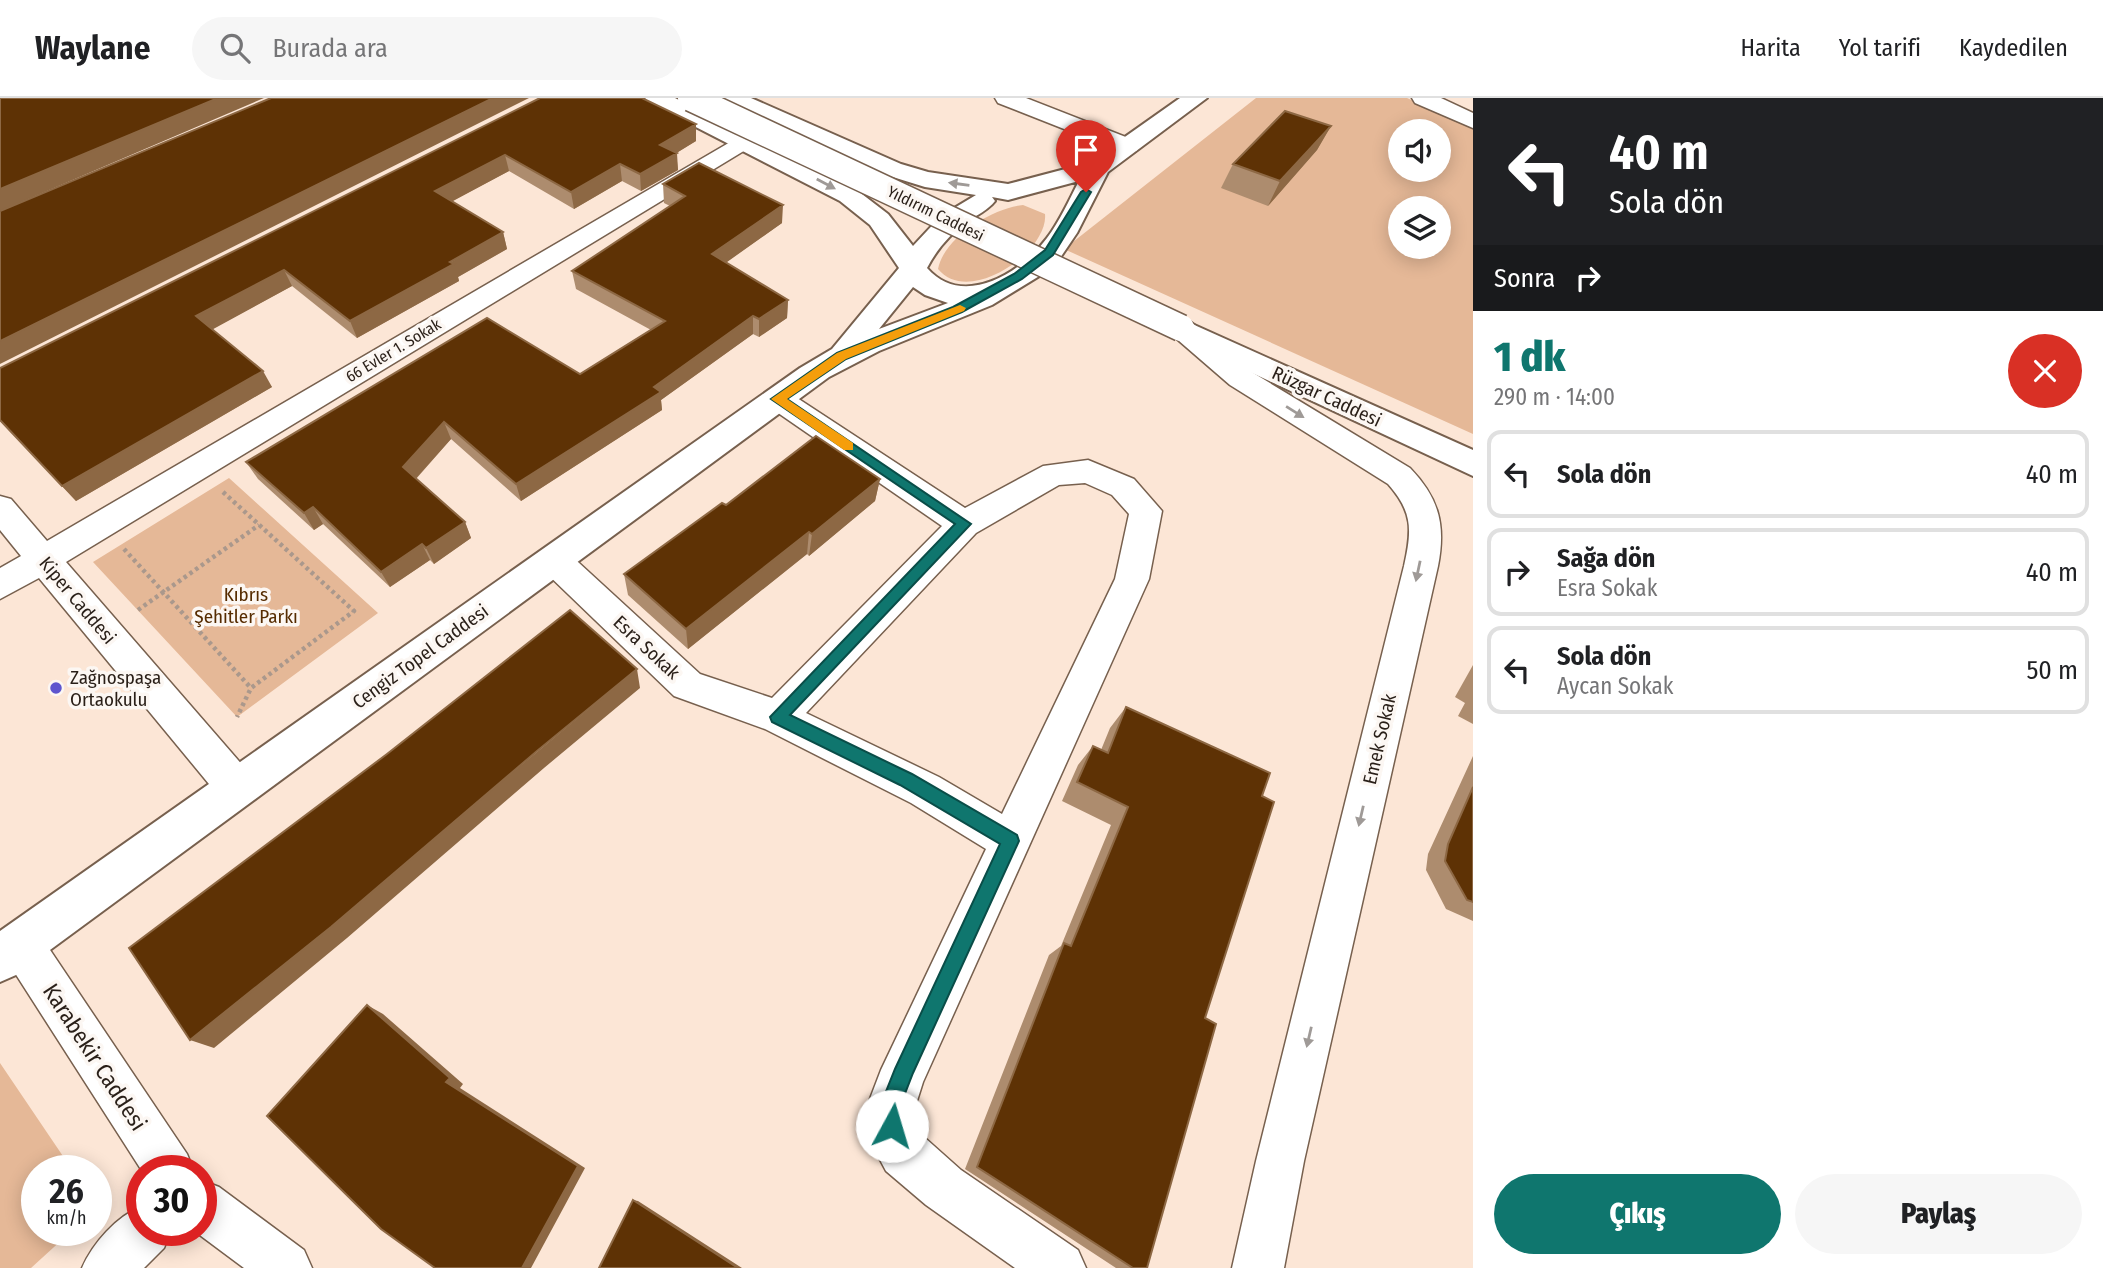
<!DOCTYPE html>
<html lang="tr">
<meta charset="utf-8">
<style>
:root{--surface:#fff;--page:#f6f6f6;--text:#202124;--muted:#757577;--line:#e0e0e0;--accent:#0f766e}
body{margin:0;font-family:"Fira Sans Condensed",sans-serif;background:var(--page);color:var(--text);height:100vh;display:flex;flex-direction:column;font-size:26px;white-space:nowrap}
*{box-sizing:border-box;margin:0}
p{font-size:23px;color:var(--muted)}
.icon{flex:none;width:38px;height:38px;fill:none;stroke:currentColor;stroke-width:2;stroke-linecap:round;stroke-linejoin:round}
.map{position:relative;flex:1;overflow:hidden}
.details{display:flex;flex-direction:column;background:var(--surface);width:630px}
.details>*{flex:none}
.guide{background:#202124;color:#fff;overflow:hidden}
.tools{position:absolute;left:1388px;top:21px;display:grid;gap:14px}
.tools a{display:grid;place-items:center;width:63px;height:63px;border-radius:50%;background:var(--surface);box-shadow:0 4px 18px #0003;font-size:35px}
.speed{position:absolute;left:21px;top:1057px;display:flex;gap:14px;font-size:35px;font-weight:700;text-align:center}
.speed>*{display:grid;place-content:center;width:91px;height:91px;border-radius:50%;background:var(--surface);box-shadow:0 4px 18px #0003;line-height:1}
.speed small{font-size:18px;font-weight:400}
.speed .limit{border:10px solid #d22;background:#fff;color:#111}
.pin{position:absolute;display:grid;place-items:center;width:60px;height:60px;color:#fff;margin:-72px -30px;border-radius:50% 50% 50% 0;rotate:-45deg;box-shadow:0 0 7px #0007}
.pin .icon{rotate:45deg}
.me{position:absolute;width:77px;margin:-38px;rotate:6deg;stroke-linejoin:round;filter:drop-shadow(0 0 5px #0008)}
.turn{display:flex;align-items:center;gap:24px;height:147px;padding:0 21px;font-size:32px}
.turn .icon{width:91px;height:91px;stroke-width:2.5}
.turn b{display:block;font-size:49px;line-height:60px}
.then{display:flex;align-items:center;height:66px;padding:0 21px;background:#0003;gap:14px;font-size:26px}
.round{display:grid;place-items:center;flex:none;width:74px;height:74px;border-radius:37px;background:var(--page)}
.summary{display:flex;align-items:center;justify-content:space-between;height:119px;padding:0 21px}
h1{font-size:42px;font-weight:800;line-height:52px;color:var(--accent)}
.action{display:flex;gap:14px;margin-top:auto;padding:14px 21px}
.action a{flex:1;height:80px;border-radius:42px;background:var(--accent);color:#fff;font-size:28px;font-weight:800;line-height:80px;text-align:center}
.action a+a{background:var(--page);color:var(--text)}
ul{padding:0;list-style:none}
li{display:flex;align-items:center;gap:21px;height:88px;margin:0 14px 10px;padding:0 7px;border:4px solid var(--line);border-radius:14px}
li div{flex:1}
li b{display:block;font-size:26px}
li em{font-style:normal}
header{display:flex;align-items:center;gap:42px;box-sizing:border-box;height:98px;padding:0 35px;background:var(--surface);border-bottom:2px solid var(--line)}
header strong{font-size:33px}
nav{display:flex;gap:38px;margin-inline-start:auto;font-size:24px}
.search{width:490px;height:63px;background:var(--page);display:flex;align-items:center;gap:18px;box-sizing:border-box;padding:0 24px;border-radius:38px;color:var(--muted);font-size:26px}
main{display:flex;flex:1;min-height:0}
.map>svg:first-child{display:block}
.green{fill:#e5b897;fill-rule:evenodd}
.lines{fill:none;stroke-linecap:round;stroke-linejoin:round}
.street-casing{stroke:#77604e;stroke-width:3}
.secondary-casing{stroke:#77604e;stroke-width:4}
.path{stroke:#aa988c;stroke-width:4.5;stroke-dasharray:3.5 3.5;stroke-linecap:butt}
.street{fill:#fff;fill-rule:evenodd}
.secondary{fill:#fff;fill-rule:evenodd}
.secondary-bridge-casing{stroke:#77604e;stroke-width:29;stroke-linecap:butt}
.secondary-bridge{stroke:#fff;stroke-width:26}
.wall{fill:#ad8c6e}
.shaded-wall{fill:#8d6844}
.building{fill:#5e3205;stroke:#8d6844;stroke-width:2}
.oneway{fill:#9f9a97}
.route{fill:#0f766e;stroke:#0a4d48;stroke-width:2}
.slow{fill:#f59e0b}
.poi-dot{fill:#5e55ce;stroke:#fcf7f3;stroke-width:2.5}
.labels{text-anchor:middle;stroke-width:7;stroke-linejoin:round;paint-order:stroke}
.far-street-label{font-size:16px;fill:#291f18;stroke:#fcf7f3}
.street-label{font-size:19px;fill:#291f18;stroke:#fcf7f3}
.park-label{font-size:19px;fill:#562c01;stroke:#fcf7f3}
.poi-label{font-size:19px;fill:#291f18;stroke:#fcf7f3;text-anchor:start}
.near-street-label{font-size:23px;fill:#291f18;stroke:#fcf7f3}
</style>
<header>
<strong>Waylane</strong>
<div class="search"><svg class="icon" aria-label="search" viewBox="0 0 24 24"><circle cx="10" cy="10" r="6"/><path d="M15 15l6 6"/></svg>Burada ara</div>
<nav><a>Harita</a><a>Yol tarifi</a><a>Kaydedilen</a></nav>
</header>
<main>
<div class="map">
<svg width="1473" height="1170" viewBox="0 0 1473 1170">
<rect width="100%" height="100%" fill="#fce6d6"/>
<path class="green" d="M1256,0h151l66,29v307l-409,-185zM1400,33h38v39h-38zM1400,110h38v39h-38z
M1023,107l22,9c4,37 -76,93 -107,55 6,-32 55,-61 85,-64z
M229,380l149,135 -141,104 -144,-155z
M0,965l73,108h-36v59h30l-2,7 -34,31h-31z"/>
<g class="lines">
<g class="street-casing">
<path id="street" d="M995,0h31l110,43 4,5 -4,5h-16l-122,-48z
M1412,0h29l32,15v15l-58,-25z
M744,36l8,2 4,5 -4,5 -686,416 185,213 6,13 -6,13 -14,5 -14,-5 -184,-223 -39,21v-31l21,-12 -21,-26v-34l11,3 36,42z
M1181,221l10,3 59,49 160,97c29,30 36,57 28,98l-134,595 -20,107h-52l24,-107 148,-595c8,-36 9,-54 -16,-82l-158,-99 -59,-51 -4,-6 4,-6z
M778,291l10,3 177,116 78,-42 45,-6 46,19 28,32 -13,68 -226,503 -7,22 -1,25 46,41 117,80 8,18h-71l-89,-63 -40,-34 -16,-30 -4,-19 2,-18 13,-34 105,-221 -75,-46 -146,-74 -91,-33 -132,-127 -5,-9 5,-9 12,-4 12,4 134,123 72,24 170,-172 -174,-120 -5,-7 5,-7zM1085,385l27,12 17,19 -14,65 -113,235 -63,-37 -133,-64 170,-180 83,-48z
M21,824l15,7 151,225 7,17h-52l-136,-212 -6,-17 6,-13z
M201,1082l18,7 85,63 8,18h-68l-51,-38h8z
M142,1108v24h29l-7,18 -20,20h-62c11,-25 34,-51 60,-62z"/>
</g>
<g class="secondary-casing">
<path id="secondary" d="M645,0h30l183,93 30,23 25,32 28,-30 35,-21 -51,-8 -42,-13 -159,-71 -4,-5h31l150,66 27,8 80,12 80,-21 92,-65h27l-99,74 -31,61 -17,25 -19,17 -49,30 -113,46 -50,26 -813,598 -16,7v-51l800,-563 32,-19 67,-81 -29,-43 -30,-24 -191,-98zM1079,83c-10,19 -19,40 -32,57 -26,35 -84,71 -120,30 10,-19 23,-34 41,-47 9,-6 20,-11 27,-20l-3,-4 16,3zM913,189l12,8 23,8 -69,26z
M1181,221l292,131v26l-302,-141 -5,-7 5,-7z"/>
</g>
<path class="path" d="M223,394l131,119 -103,77 -14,29
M124,451l127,139
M138,512l121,-85"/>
<use href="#street" class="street"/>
<use href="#secondary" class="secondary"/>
<g class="secondary-bridge-casing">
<path id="secondary-bridge" d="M691,0l490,230"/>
</g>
<use href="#secondary-bridge" class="secondary-bridge"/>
</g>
<path class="wall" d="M540,0l156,43 -20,12 2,17 -37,21 -19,-10 -48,28 -65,-38 -57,30 51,31 4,17 -49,28 1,4 -102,57 -65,-52 -80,43 60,58 -196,114 -76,-80z
M1331,28l-14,24 -49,56 -47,-18 12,-24z
M663,86l119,39 -56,39 62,38 -1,18 -28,19 -6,-3 -92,66 1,10 -141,91 -70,-62 -35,40 49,43 6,16 -37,26 -4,-4 -40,27 -67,-63 -9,6 -56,-51 -12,-17 334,-88 71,-44 -75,-41 -4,-18 98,-65 -6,-3z
M880,381l-5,22 -66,55 -2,-2 -119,95 -60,-54 -4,-21 102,-69z
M1473,567v59l-15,-8 7,-13 -10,-6z
M1126,609l136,89 -57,222 -58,250h-31l-151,-99 84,-214 12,-9 50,-121 -49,-24 16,-36 15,-19 8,4 9,-22z
M1473,658v165l-27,-12 -20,-39 2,-16z"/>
<path class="shaded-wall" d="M218,0h46l-264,113v-22z
M493,0h36l-529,266v-23z
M696,26v17l-34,21 -2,-17z
M1331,28l-14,24 -49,56 12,-25z
M677,55l1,17 -37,21 -1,-17z
M505,57l4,16 -69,37 -5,-17z
M620,66l2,17 -48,28 -3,-17z
M783,107l-1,18 -69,49 -1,-18z
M503,134l4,17 -49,28 1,4 -102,57 -7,-17z
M284,172l8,16 -86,47 -10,-17z
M788,202l-1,18 -28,19v-18z
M753,218v18l-92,66 1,10 -141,91 -5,-17z
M263,273l9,16 -196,114 -14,-15z
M444,324l7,17 -40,45 -8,-17z
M880,381l-5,22 -66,55 3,-22z
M313,409l10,17 -9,6 -10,-17z
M465,424l6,16 -37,26 -8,-16z
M809,434l-2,22 -119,95 -2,-20z
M422,446l8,16 -40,27 -9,-15z
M637,571l3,19 -96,80 -197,170 -133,110 -24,-8z
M367,907l16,9 80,70 -3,4 125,80 -54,100h-9l-76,-186z
M633,1102l5,1 104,67h-4z"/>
<path class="building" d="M0,0h218l-218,91z
M271,0h222l-493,243v-130z
M540,0h102l54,26 -36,21 17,8 -37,21 -20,-10 -49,28 -66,-37 -70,36 68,41 -53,30 4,2 -104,57 -66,-51 -88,46 67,55 -201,115 -62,-66v-52z
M1285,13l46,15 -51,55 -47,-17z
M699,65l84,42 -71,49 76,46 -29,19 -6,-3 -99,71 7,5 -145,92 -72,-62 -41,45 62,55 -39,26 -4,-4 -41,28 -68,-65 -9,6 -58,-51 241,-144 93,56 85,-53 -93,-50 113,-75 -22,-12z
M816,338l64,43 -68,55 -3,-2 -123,97 -62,-55 98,-71 4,2z
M570,512l67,59 -100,82 -206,176 -141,113 -61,-92 258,-194z
M1126,609l144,66 -8,23 12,6 -69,216 11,6 -69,244h-14l-156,-101 87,-224 7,3 57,-139 -51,-25 16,-36 15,7z
M1473,689v115l-6,-2 -22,-39 3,-17z
M367,907l83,73 -4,4 132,84 -56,102h-87l-54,-39 -114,-113z
M633,1102l105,68h-139z"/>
<defs><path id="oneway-solid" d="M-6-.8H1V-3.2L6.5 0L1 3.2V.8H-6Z" transform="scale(1.75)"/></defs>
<g class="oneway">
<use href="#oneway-solid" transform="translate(826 86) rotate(28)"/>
<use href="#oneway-solid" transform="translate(959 86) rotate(-172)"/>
<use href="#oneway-solid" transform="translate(1295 314) rotate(32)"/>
<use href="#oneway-solid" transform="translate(1418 473) rotate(102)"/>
<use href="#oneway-solid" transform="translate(1361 718) rotate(103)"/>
<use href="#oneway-solid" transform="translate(1309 939) rotate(103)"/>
</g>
<path class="route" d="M1086,91l5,3 -38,63 -31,24 -60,33 -116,47 -59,40 184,125 -181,191 122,59 105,61 2,6 -106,232 -14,36 3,17 -3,7 -7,3 -8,-3 -5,-24 16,-40 105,-225 -100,-59 -128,-63 -2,-5 185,-193 -184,-125 66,-46 116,-46 61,-33 31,-24 36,-58z"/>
<path class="slow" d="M960,207l6,3 -2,3 -118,48 -59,40 66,44v7h-9l-73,-51 66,-46z"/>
<circle class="poi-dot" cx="56" cy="590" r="7"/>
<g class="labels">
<g class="far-street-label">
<text transform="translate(936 115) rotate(26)" y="6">Yıldırım Caddesi</text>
<text transform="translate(393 252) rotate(-31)" y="6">66 Evler 1. Sokak</text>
</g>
<g class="street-label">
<text transform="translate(1327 298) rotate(25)" y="7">Rüzgar Caddesi</text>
<text transform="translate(78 502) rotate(50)" y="7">Kiper Caddesi</text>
<text transform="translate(647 549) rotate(43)" y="7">Esra Sokak</text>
<text transform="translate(420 558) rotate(-36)" y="7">Cengiz Topel Caddesi</text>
<text transform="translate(1379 641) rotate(-77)" y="7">Emek Sokak</text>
</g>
<g class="park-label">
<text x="246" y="503">Kıbrıs<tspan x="246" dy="22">Şehitler Parkı</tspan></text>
</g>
<g class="poi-label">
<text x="70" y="586">Zağnospaşa<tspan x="70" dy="22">Ortaokulu</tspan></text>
</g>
<g class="near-street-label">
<text transform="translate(95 959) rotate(57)" y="8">Karabekir Caddesi</text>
</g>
</g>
</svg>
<div class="tools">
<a><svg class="icon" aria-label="sound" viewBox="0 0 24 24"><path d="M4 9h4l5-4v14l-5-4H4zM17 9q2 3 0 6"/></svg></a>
<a><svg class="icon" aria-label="layers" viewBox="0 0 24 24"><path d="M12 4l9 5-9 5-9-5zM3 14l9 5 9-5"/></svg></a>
</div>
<div class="speed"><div>26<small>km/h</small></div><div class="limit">30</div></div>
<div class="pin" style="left:1086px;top:94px;background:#d93025"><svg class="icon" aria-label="arrive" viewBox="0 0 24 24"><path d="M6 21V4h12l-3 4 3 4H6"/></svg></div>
<svg class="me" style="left:892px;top:1028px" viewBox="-20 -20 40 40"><circle r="19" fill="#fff"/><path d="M0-13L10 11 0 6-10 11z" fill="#0f766e"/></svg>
</div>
<section class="details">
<div class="guide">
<div class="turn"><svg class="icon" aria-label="left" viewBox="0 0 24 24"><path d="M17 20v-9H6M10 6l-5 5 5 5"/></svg><div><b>40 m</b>Sola dön</div></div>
<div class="then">Sonra<svg class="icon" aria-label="right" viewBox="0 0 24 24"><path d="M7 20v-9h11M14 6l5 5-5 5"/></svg></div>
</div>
<div class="summary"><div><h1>1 dk</h1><p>290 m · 14:00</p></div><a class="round" style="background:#d93025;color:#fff"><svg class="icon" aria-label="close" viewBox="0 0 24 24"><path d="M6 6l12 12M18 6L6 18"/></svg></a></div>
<ul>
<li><svg class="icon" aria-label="left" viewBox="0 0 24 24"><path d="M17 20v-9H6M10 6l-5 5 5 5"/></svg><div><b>Sola dön</b></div><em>40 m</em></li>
<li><svg class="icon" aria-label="right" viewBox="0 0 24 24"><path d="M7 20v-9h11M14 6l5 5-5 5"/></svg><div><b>Sağa dön</b><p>Esra Sokak</p></div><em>40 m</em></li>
<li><svg class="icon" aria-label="left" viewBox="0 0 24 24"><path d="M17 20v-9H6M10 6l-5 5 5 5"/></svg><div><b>Sola dön</b><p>Aycan Sokak</p></div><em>50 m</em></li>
</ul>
<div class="action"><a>Çıkış</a><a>Paylaş</a></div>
</section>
</main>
